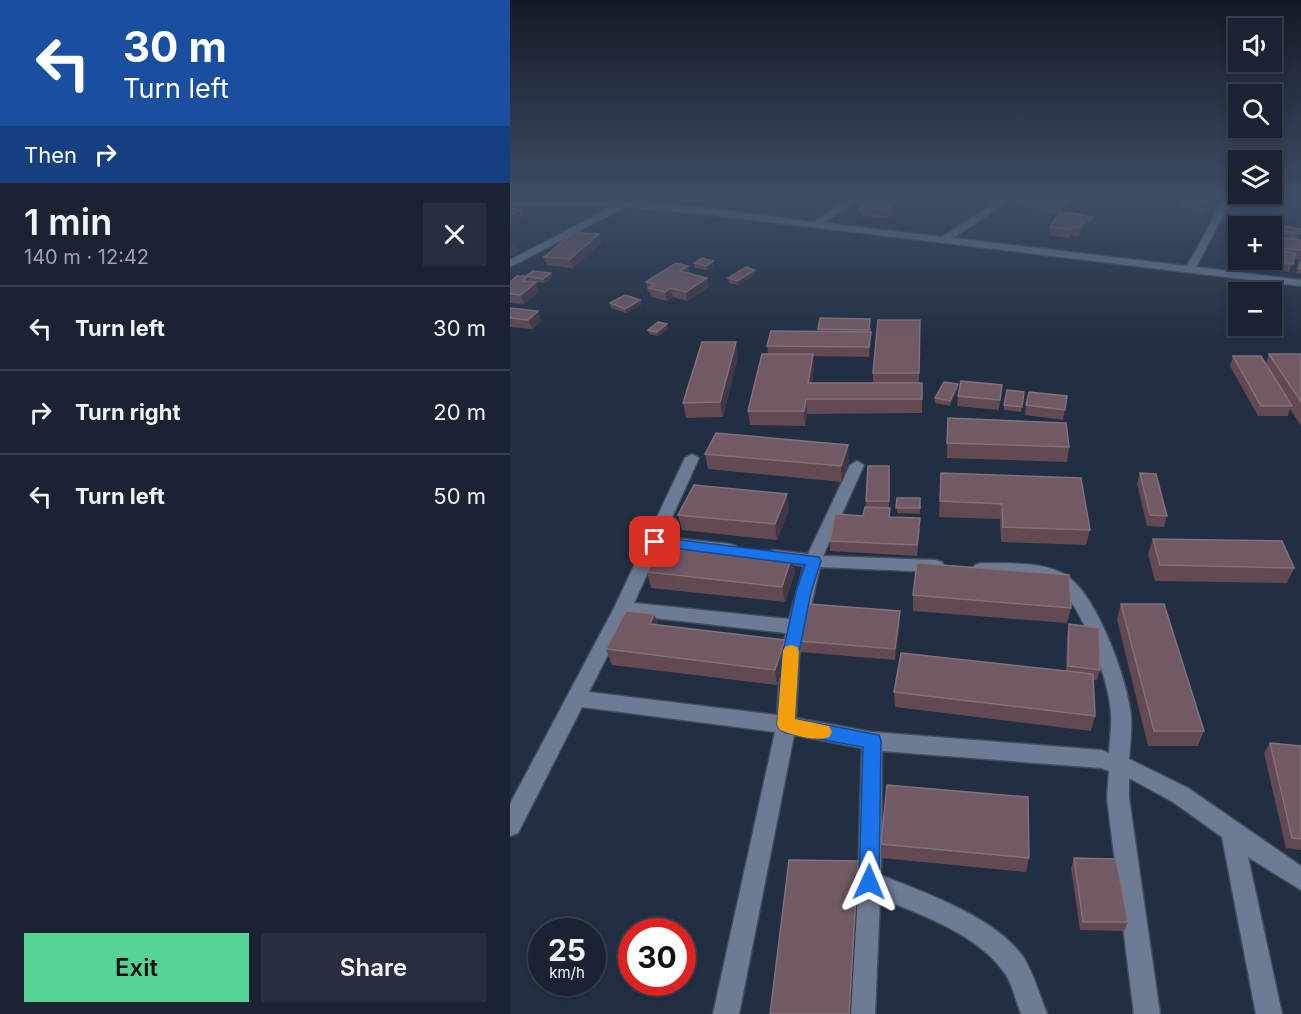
<!DOCTYPE html>
<meta charset="utf-8">
<style>
:root{--surface:#1a2332;--page:#272f3e;--text:#f1f3f6;--muted:#9fa4ac;--line:#38404d;--accent:#54d395}
body{margin:0;font-family:Inter,sans-serif;background:var(--page);color:var(--text);height:100vh;display:flex;flex-direction:column;font-size:22px;white-space:nowrap}
*{box-sizing:border-box;margin:0}
p{font-size:20px;color:var(--muted)}
.icon{flex:none;width:33px;height:33px;fill:none;stroke:currentColor;stroke-width:2;stroke-linecap:round;stroke-linejoin:round}
.map{position:relative;flex:1;overflow:hidden}
.details{display:flex;flex-direction:column;background:var(--surface);width:510px}
.details>*{flex:none}
.guide{background:#1a4fa0;color:#fff;overflow:hidden}
.tools{position:absolute;left:718px;top:18px;display:grid;gap:12px}
.tools a{display:grid;place-items:center;width:54px;height:54px;border-radius:0px;background:var(--surface);box-shadow:0 3px 9px #0003,0 0 0 2px var(--line);font-size:30px}
.speed{position:absolute;left:18px;top:918px;display:flex;gap:12px;font-size:30px;font-weight:700;text-align:center}
.speed>*{display:grid;place-content:center;width:78px;height:78px;border-radius:50%;background:var(--surface);box-shadow:0 3px 9px #0003,0 0 0 2px var(--line);line-height:1}
.speed small{font-size:15px;font-weight:400}
.speed .limit{border:9px solid #d22;background:#fff;color:#111}
.pin{position:absolute;display:grid;place-items:center;width:51px;height:51px;color:#fff;margin:-26px;border-radius:12px;box-shadow:0 3px 9px #0006}
.me{position:absolute;width:66px;margin:-33px;rotate:1deg;stroke-linejoin:round;filter:drop-shadow(0 0 4px #0008)}
.turn{display:flex;align-items:center;gap:21px;height:126px;padding:0 24px;font-size:27px}
.turn .icon{width:78px;height:78px;stroke-width:2.5}
.turn b{display:block;font-size:42px;line-height:51px}
.then{display:flex;align-items:center;height:57px;padding:0 24px;background:#0003;gap:12px;font-size:22px}
.round{display:grid;place-items:center;flex:none;width:63px;height:63px;border-radius:0px;background:var(--page)}
.head{display:flex;align-items:center;justify-content:space-between;height:102px;padding:0 24px}
h1{font-size:36px;font-weight:600;line-height:45px}
.cta{display:flex;gap:12px;margin-top:auto;padding:12px 24px}
.cta a{flex:1;height:69px;border-radius:0px;background:var(--accent);color:#111;font-size:24px;font-weight:600;line-height:69px;text-align:center}
.cta a+a{background:var(--page);color:var(--text)}
ul{padding:0;list-style:none}
li{display:flex;align-items:center;gap:18px;height:84px;padding:0 24px;border-top:2px solid var(--line)}
li div{flex:1}
li b{display:block;font-size:22px}
li em{font-style:normal}
main{display:flex;flex:1;min-height:0}
.map>svg:first-child{display:block}
.lines{fill:none;stroke-linecap:round;stroke-linejoin:round}
.minor-casing{stroke:#424d5e;stroke-width:3}
.minor{fill:#6d7c94;fill-rule:evenodd}
.wall{fill:#634952}
.shaded-wall{fill:#443745}
.building{fill:#715a64;stroke:#82707b;stroke-width:1.5}
.route{fill:#1a73e8;stroke:#114b97;stroke-width:1.5}
.slow{fill:#f59e0b}
</style>
<main>
<section class="details">
<div class="guide">
<div class="turn"><svg class="icon" aria-label="left" viewBox="0 0 24 24"><path d="M17 20v-9H6M10 6l-5 5 5 5"/></svg><div><b>30 m</b>Turn left</div></div>
<div class="then">Then<svg class="icon" aria-label="right" viewBox="0 0 24 24"><path d="M7 20v-9h11M14 6l5 5-5 5"/></svg></div>
</div>
<div class="head"><div><h1>1 min</h1><p>140 m · 12:42</p></div><a class="round"><svg class="icon" aria-label="close" viewBox="0 0 24 24"><path d="M6 6l12 12M18 6L6 18"/></svg></a></div>
<ul>
<li><svg class="icon" aria-label="left" viewBox="0 0 24 24"><path d="M17 20v-9H6M10 6l-5 5 5 5"/></svg><div><b>Turn left</b></div><em>30 m</em></li>
<li><svg class="icon" aria-label="right" viewBox="0 0 24 24"><path d="M7 20v-9h11M14 6l5 5-5 5"/></svg><div><b>Turn right</b></div><em>20 m</em></li>
<li><svg class="icon" aria-label="left" viewBox="0 0 24 24"><path d="M17 20v-9H6M10 6l-5 5 5 5"/></svg><div><b>Turn left</b></div><em>50 m</em></li>
</ul>
<div class="cta"><a>Exit</a><a>Share</a></div>
</section>
<div class="map">
<svg width="791" height="1014" viewBox="0 0 791 1014">
<rect width="100%" height="100%" fill="#222f43"/>
<g class="lines">
<g class="minor-casing">
<path id="minor" d="M79,199l107,8 118,15 34,-23h9l-33,24 118,14 60,-38h9l-58,39 234,28 37,-67h8l-36,68 105,13v6l-605,-73 -71,-6 -115,60v-7l104,-54 -29,-2 -75,2v-6z
M182,454l7,4 -36,79 67,7 6,2 2,4 -2,4 -6,2 -71,-8 -25,55 155,16 15,-53 -36,-6 -2,-4 2,-4 6,-2 34,4 42,-89 7,-4 7,4 -41,91 113,4 6,2 2,4 -2,4 -6,2 -116,-5 -21,90 -3,61 76,14 229,18 8,3c1,-14 3,-28 2,-42 -2,-31 -32,-117 -61,-130 -20,-9 -47,-5 -69,-6l-6,-2 -2,-4 2,-4 6,-2c26,1 57,-2 81,10 33,16 63,101 68,136 3,16 0,34 -1,50l59,29 113,78v24l-53,-33 34,157h-26l-34,-177 -49,-35 -44,-24v20l31,216h-26l-27,-216 2,-27 -8,-3 -219,-17 -1,124c44,18 115,42 143,83 10,17 16,38 23,56h-26c-5,-13 -8,-28 -15,-39 -26,-40 -84,-60 -126,-77l-5,116h-26l9,-132 4,-134 -68,-13 -55,279h-26l62,-282 -193,-25 -64,126 -8,3v-32l104,-196 71,-150zM118,615l158,18 -5,24 -4,58 -188,-23z"/>
</g>
<use href="#minor" class="minor"/>
</g>
<path class="wall" d="M193,199h13l-5,3 -8,-1z
M507,199h66l-3,3 -13,-3 -1,7 -5,6 32,5 -1,4 -2,3 -4,-1 -8,14 -7,-2 -2,3 -20,-3 1,-8 8,-13 -42,-8z
M673,199h30l-10,13 -22,-5z
M786,199h5v6l-7,-1z
M348,203l37,5 -7,10 -26,-2 -1,-4h-3z
M763,227l27,6 -3,6 -20,-4v-3l-5,-1z
M89,234l2,9 -28,25 -26,-3 -3,-8z
M770,237l21,3v20l-7,-1 -5,13 -26,-4 3,-8h6l5,-10v-5z
M790,262l1,1v11l-5,-1z
M184,263l20,3 -7,4 -12,-2z
M178,266l1,7 20,14 -22,14 -14,-4 -6,4 -16,-4 -1,-5 -2,-1 -2,-9z
M245,270v4l-17,11 -9,-2 -1,-5z
M41,273l1,5 -7,5 -9,-1 3,9 -15,13 -14,-1v-21l16,-6z
M130,300l1,5 -15,8 -15,-5 -1,-5z
M0,308l31,13 -9,8 -22,-2z
M410,320l-1,63 3,16v14l-115,1 -2,12 -55,-1 -2,-14 20,-57 -1,-8 51,-14v-3l53,-1v14l-2,15 -56,-1 1,12 -2,15h61v-10z
M157,324l1,5 -10,7 -9,-2 -1,-4z
M759,354h32v72l-11,-17 -2,7h-30l-28,-50 3,-10 33,8z
M228,356l-15,61 -37,1 -3,-15z
M492,385l-3,25 -42,-4 1,-10z
M448,389l-8,17 -15,-3v-5z
M514,392l-3,20 -17,-2v-5z
M557,396l-4,24 -38,-5 1,-10z
M438,418l121,29 -2,15 -120,-4z
M195,454l144,6 -7,22 -134,-13z
M379,466v42h1v9l30,12 -3,27 -87,-5v-10l33,-25 3,-9v-6z
M431,473l149,57 -4,15 -85,-3 -1,-23 -61,-2z
M630,473l27,43 -3,11 -17,-1 -10,-42z
M387,498h23v16l-23,-1z
M279,509l-12,31 -95,-10 -4,-15z
M643,539l141,29 -7,15 -132,-2 -7,-27z
M137,572h148l-10,30 -134,-14z
M403,595l158,13 -4,15 -154,-12z
M611,604l83,127 -6,15h-50l-31,-127z
M390,611v10l-5,39 -94,-8 -2,-11z
M144,614l4,11 127,15 2,15 -10,30 -165,-20 -6,-16z
M559,624l31,46 -3,10h-3l1,36 -4,15 -196,-24 -1,-15 172,-21 1,-36z
M760,743l31,3v104l-15,-2 -22,-95z
M371,844l148,14 -3,14 -145,-14z
M564,858l54,64 -4,9 -44,-1 -9,-62z"/>
<path class="shaded-wall" d="M557,199l-1,7 -8,8 1,-8z
M699,199h4l-10,13 2,-8z
M385,200v8l-7,10v-8z
M11,209l3,8 -14,9v-10z
M578,216l-2,8 -8,13 2,-9z
M89,234l2,9 -28,25 -3,-9z
M5,244l3,9 -8,4v-10z
M203,261l1,5 -7,4 -1,-4z
M178,266l2,9 -10,-4z
M245,270v4l-17,11 -1,-4z
M41,273l1,5 -7,5 -2,-4z
M18,276l3,9 -8,-4z
M197,278l2,9 -22,14 -1,-9z
M26,282l3,9 -15,13 -3,-9z
M161,288l2,9 -6,4 -2,-9z
M130,300l1,5 -15,8 -1,-4z
M28,311l3,10 -9,8 -4,-9z
M157,324l1,5 -10,7 -1,-4z
M361,332v10l-2,15v-10z
M226,342l2,14 -15,61 -3,-15z
M303,354l1,14 -4,30 -2,-15z
M448,384v5l-8,17v-5z
M296,399l1,15 -2,12 -1,-15z
M338,445l1,15 -7,22 -1,-16z
M277,494l2,15 -12,31 -2,-16z
M282,556l3,16 -10,30 -3,-15z
M390,611v10l-5,39v-11z
M144,614l5,16 -9,-6z
M275,640l2,15 -10,30 -2,-15z
M348,861l1,14 -8,139h-2z"/>
<path class="building" d="M351,199h25l9,1 -7,10 -27,-3 3,-3 -6,-1z
M510,199h46l-7,7z
M673,199h26l-4,5z
M0,208l11,1 -11,7z
M550,212l28,4 -8,12 -8,-1 -2,3 -20,-3z
M559,212l24,5 -3,3 -3,-1 1,-3z
M765,224l26,5 -2,5 -21,-4 1,-2 -6,-1z
M64,232l25,2 -29,25 -26,-2z
M770,237l21,3v10l-21,-2z
M762,249l23,4 -2,11 -24,-4h3z
M192,258l11,3 -7,5 -12,-3z
M790,262l1,1v6l-3,-1z
M166,263l12,3 -8,5 27,7 -21,14 -15,-4 -6,4 -16,-4 6,-4 -9,-2z
M236,267l9,3 -18,11 -9,-3z
M23,271l18,2 -8,6 -17,-3z
M7,276h11l-5,5 13,1 -15,13 -11,-1v-12z
M115,295l15,5 -15,9 -15,-6z
M0,308l28,3 -10,9 -18,-2z
M310,318l50,1 -1,11 -51,-1z
M368,320h42l-1,53h-46z
M148,322l9,2 -10,8 -9,-2z
M261,331l100,1 -2,15 -102,-1z
M192,342h34l-16,60 -37,1z
M252,354h51l-5,29h114v16h-116l-2,12h-56z
M759,354h32v48z
M723,356h28l31,50h-31z
M451,381l41,4 -2,15 -42,-4z
M434,382l14,2 -8,17 -15,-3z
M497,390l17,2 -2,15 -18,-2z
M519,392l38,4 -2,14 -39,-5z
M438,418l118,5 3,24 -122,-4z
M206,433l132,12 -7,21 -136,-12z
M358,466h21v35h-23z
M431,473l140,5 9,52 -87,-3 -1,-23 -62,-3z
M630,473l16,1 11,42 -17,-1z
M184,485l93,9 -12,30 -97,-9z
M387,498h23v10h-24z
M355,507l25,1 -1,9 31,1 -3,27 -87,-4 5,-27 28,2z
M643,539l129,2 12,27 -134,-3z
M152,543l130,13 -10,31 -135,-15z
M407,563l152,12 2,33 -158,-13z
M299,604l91,7 -5,38 -96,-8z
M611,604h43l40,127h-50z
M116,611l28,3 -4,10 135,16 -10,30 -169,-21z
M559,624l30,4 1,42 -32,-4z
M391,653l192,21 2,42 -201,-24z
M760,743l31,3v93l-9,-1z
M377,785l141,12 1,61 -148,-14z
M564,858l42,1 12,63h-45z
M279,860l69,1 -9,153h-79z"/>
<linearGradient id="sky" x2="0" y2="1"><stop stop-color="#131a25"/><stop offset="0.58" stop-color="#3e4d66"/><stop offset="1" stop-color="#3e4d66" stop-opacity="0"/></linearGradient>
<rect width="791" height="341" fill="url(#sky)"/>
<path class="route" d="M145,537l164,20 2,4 -10,31 -13,65 -3,62 84,16 2,6 -2,141 -3,8 -7,3 -7,-3 -3,-8 4,-135 -77,-14 -6,-3 -3,-5 5,-68 14,-65 9,-27 -155,-20 -2,-3 2,-4z"/>
<path class="slow" d="M281,645l6,2 2,4 -4,68 34,7 3,6 -3,5c-13,5 -36,-2 -49,-7l-3,-5 6,-74 2,-4z"/>
</svg>
<div class="tools">
<a><svg class="icon" aria-label="sound" viewBox="0 0 24 24"><path d="M4 9h4l5-4v14l-5-4H4zM17 9q2 3 0 6"/></svg></a>
<a><svg class="icon" aria-label="search" viewBox="0 0 24 24"><circle cx="10" cy="10" r="6"/><path d="M15 15l6 6"/></svg></a>
<a><svg class="icon" aria-label="layers" viewBox="0 0 24 24"><path d="M12 4l9 5-9 5-9-5zM3 14l9 5 9-5"/></svg></a>
<a>+</a>
<a>−</a>
</div>
<div class="speed"><div>25<small>km/h</small></div><div class="limit">30</div></div>
<div class="pin" style="left:145px;top:542px;background:#d93025"><svg class="icon" aria-label="arrive" viewBox="0 0 24 24"><path d="M6 21V4h12l-3 4 3 4H6"/></svg></div>
<svg class="me" style="left:359px;top:882px" viewBox="-20 -20 40 40"><path d="M0-17L14 15 0 8-14 15z" fill="#1a73e8" stroke="#fff" stroke-width="4"/></svg>
</div>
</main>
